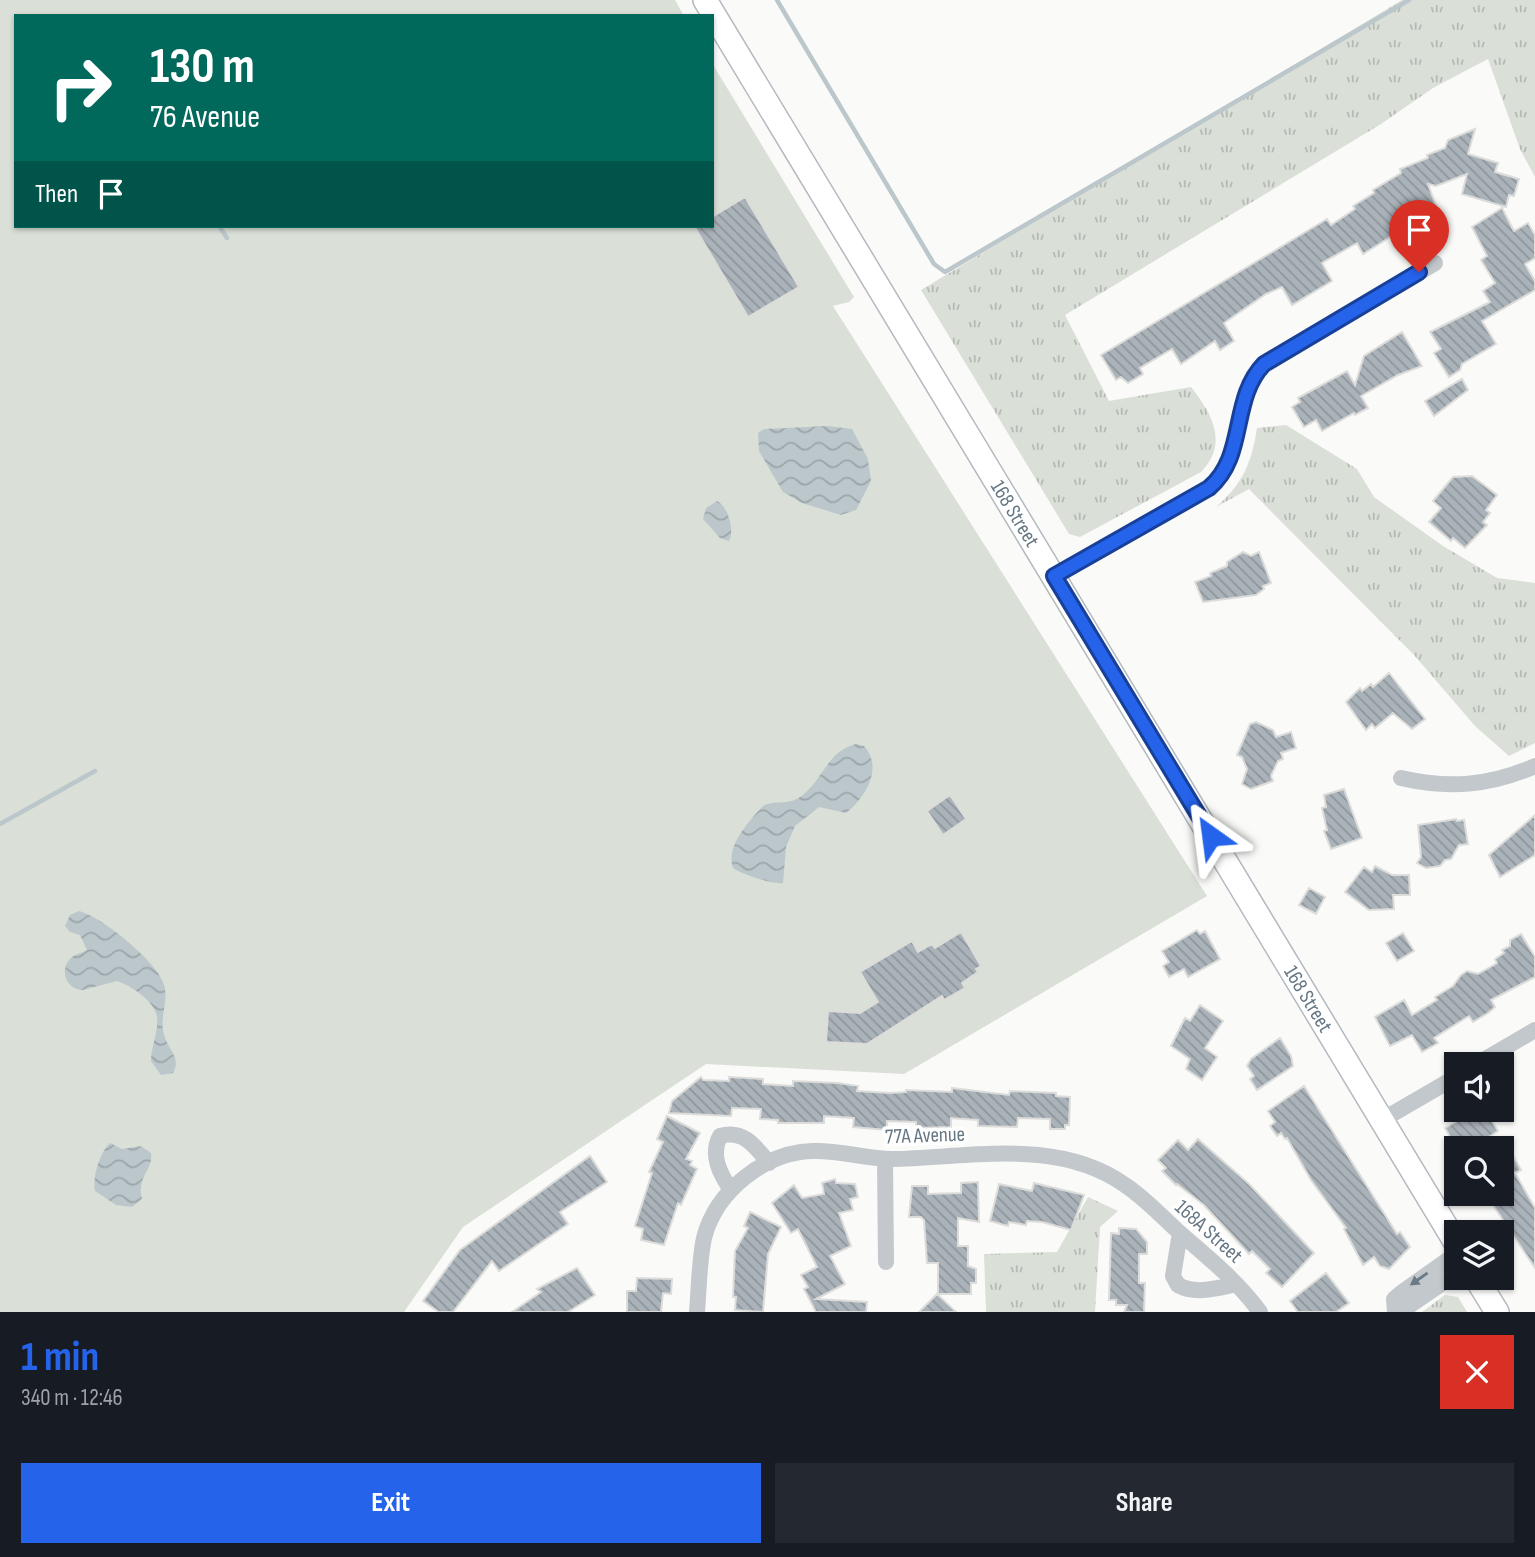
<!DOCTYPE html>
<meta charset="utf-8">
<style>
:root{--surface:#171b24;--page:#242831;--text:#f1f3f6;--muted:#9ea1a6;--accent:#2563eb}
body{margin:0;font-family:"Sofia Sans Condensed",sans-serif;background:var(--page);color:var(--text);height:100vh;display:flex;flex-direction:column;font-size:26px;white-space:nowrap}
*{box-sizing:border-box;margin:0}
p{font-size:23px;color:var(--muted)}
.icon{flex:none;width:38px;height:38px;fill:none;stroke:currentColor;stroke-width:2;stroke-linecap:round;stroke-linejoin:round}
.map{position:relative;height:1312px;overflow:hidden}
.side{display:flex;flex-direction:column;background:var(--surface);flex:1}
.side>*{flex:none}
.hud{position:absolute;left:14px;top:14px;width:700px;height:214px;border-radius:0px;box-shadow:0 2px 5px #0004;background:#00695c;color:#fff;overflow:hidden}
.buttons{position:absolute;left:1444px;top:1052px;display:grid;gap:14px}
.buttons a{display:grid;place-items:center;width:70px;height:70px;border-radius:0px;background:var(--surface);box-shadow:0 2px 5px #0004;font-size:35px}
.pin{position:absolute;display:grid;place-items:center;width:60px;height:60px;color:#fff;margin:-72px -30px;border-radius:50% 50% 50% 0;rotate:-45deg;box-shadow:0 0 7px #0007}
.pin .icon{rotate:45deg}
.me{position:absolute;width:77px;margin:-38px;rotate:329deg;stroke-linejoin:round;filter:drop-shadow(0 0 5px #0008)}
.turn{display:flex;align-items:center;gap:24px;height:147px;padding:0 21px;font-size:32px}
.turn .icon{width:91px;height:91px;stroke-width:2.5}
.turn b{display:block;font-size:49px;line-height:60px}
.then{display:flex;align-items:center;height:66px;padding:0 21px;background:#0003;gap:14px;font-size:26px}
.round{display:grid;place-items:center;flex:none;width:74px;height:74px;border-radius:0px;background:var(--page)}
.headline{display:flex;align-items:center;justify-content:space-between;height:119px;padding:0 21px}
h1{font-size:42px;font-weight:700;line-height:52px;color:var(--accent)}
.primary-button{display:flex;gap:14px;margin-top:auto;padding:14px 21px}
.primary-button a{flex:1;height:80px;border-radius:0px;background:var(--accent);color:#fff;font-size:28px;font-weight:700;line-height:80px;text-align:center}
.primary-button a+a{background:var(--page);color:var(--text)}
.map>svg:first-child{display:block}
.grass{fill:#dadfd7}
.park{fill:url(#park-tufts)}
.water{fill:url(#water-waves)}
.lines{fill:none;stroke-linecap:round;stroke-linejoin:round}
.stream{stroke:#bbc7cb;stroke-width:4.5}
.building{fill:url(#building-back-hatch);stroke:#dcdcda;stroke-width:2}
.secondary-casing{stroke:#b3babf;stroke-width:26}
.street{stroke:#c3c8cc;stroke-width:16}
.secondary{stroke:#fff;stroke-width:23}
.oneway{fill:#6a7a87}
.route-casing{stroke:#184099;stroke-width:18}
.route{stroke:#2563eb;stroke-width:12}
.labels{text-anchor:middle;stroke-width:7;stroke-linejoin:round;paint-order:stroke}
.street-label{font-size:21px;fill:#657683;stroke:#fff}
</style>
<div class="map">
<svg width="1535" height="1312" viewBox="0 0 1535 1312">
<defs>
<pattern id="park-tufts" width="24" height="20" patternUnits="userSpaceOnUse" patternTransform="scale(1.75)"><rect width="24" height="20" fill="#dadfd7"/><path d="M3 7l-1-3M5 7V3M7 7l1-3M15 17l-1-3M17 17v-4M19 17l1-3" fill="none" stroke="#b4b9b4"/></pattern>
<pattern id="water-waves" width="16" height="10" patternUnits="userSpaceOnUse" patternTransform="scale(1.75)"><rect width="16" height="10" fill="#bbc7cb"/><path d="M0 5q4-4 8 0t8 0" fill="none" stroke="#9ca6aa"/></pattern>
<pattern id="building-back-hatch" width="6" height="6" patternUnits="userSpaceOnUse" patternTransform="scale(1.75)"><rect width="6" height="6" fill="#aab3b9"/><path d="M-1 5l2 2M0 0l6 6M5-1l2 2" fill="none" stroke="#8e969c"/></pattern>
</defs>
<rect width="100%" height="100%" fill="#fafaf8"/>
<path class="grass" d="M0,0h675l9,16h-668v210h696v-163l142,234 -5,5 -16,4 374,590 -303,178 -198,-10 -243,163 -59,85h-404z"/>
<path class="park" d="M1402,0h133v177l-15,-28 -32,-90 -55,29 -52,36 -316,191 44,86 82,-14c21,27 38,56 10,85l-121,65 -11,-3 -148,-244z
M1286,425l71,44 17,28 69,49 54,32 38,5v160l-26,13 -34,-30 -61,-71 -165,-166 -33,18c27,-23 36,-45 41,-79z
M1088,1197l30,14 -18,16 -5,85h-109l-2,-58 73,-2z
M1445,1295l13,2 9,15h-45z"/>
<path class="water" d="M827,426l25,3 16,30 3,22 -15,29 -15,5 -39,-12 -19,-11 -24,-41 -1,-18 6,-4z
M717,501c11,5 18,30 12,40l-9,-3 -17,-19 3,-11z
M856,744l8,2c20,22 1,52 -18,67l-27,-6 -24,19 -9,21 -3,36c-9,2 -42,-9 -50,-15 -8,-21 16,-47 30,-62 13,-7 26,1 41,-12 20,-17 24,-43 52,-50z
M79,911c23,6 79,51 85,74 5,16 -5,33 0,49 3,15 18,23 9,39l-12,2 -10,-14c0,-14 8,-31 6,-44 -2,-16 -27,-32 -40,-36l-34,9c-17,0 -25,-21 -11,-33 4,-3 10,-4 15,-7l-7,-15 -10,-3 -5,-6 5,-11z
M110,1143l12,6 19,-3 10,7c3,17 -15,23 -9,46l-10,8 -16,-2 -21,-14c-3,-13 5,-39 15,-48z"/>
<g class="lines">
<path class="stream" d="M777,0l157,264 11,8 464,-272
M219,226l8,12
M0,824l95,-53"/>
</g>
<path class="building" d="M1475,129l-7,25 30,9 -3,9 24,7 -5,17 -5,-1 -3,12 -44,-13 5,-20 -31,12 -8,-2 8,22 -15,6 -1,-4 -30,18 5,8 -32,20 -6,-11 -35,20 10,18 -40,24 -10,-18 -16,7 -42,29 10,18 -14,9 -5,-9 -34,23 -9,-15 -32,19 3,6 -15,9 -7,-6 -5,3 -15,-25 226,-136 4,6 24,-16 -2,-3 21,-13 -1,-3 28,-17 -1,-4 28,-11 -1,-3 18,-7 3,-8z
M745,197l54,90 -51,30 -54,-91h18v-9z
M1502,208l12,23 14,-8 7,12v23l-10,6 10,17v9l-53,31 14,23 -34,20 -2,6 -11,7 -15,-24 7,-4 -11,-17 60,-30 -7,-11 12,-8 -14,-23 6,-4 -15,-29z
M1402,332l20,34 -24,9 -37,21 7,12 -13,7 -1,-2 -32,18 -6,-11 -12,7 -12,-20 8,-5 -2,-4 49,-27 8,14 9,-29z
M1462,379l6,11 -34,26 -9,-15z
M1472,476l25,19 -11,15 4,3 -7,9 4,3 -22,23 -12,-10 -2,3 -22,-19 12,-14 -8,-7 20,-24z
M1243,552l8,4 8,-4 12,31 -8,3 1,3 -8,6 -53,7 -8,-20 16,-6 -1,-3 17,-7v-4z
M1389,673l36,46 -13,10 -19,-16 -18,15 -3,-4 -6,6 -20,-28 14,-14 2,3 9,-7 2,3z
M1256,722l17,8 3,7 15,-5 5,16 -15,5 2,6 -5,2 -7,15 2,5 -22,8 -9,-5 5,-15 -5,-12 -5,-2 13,-31z
M1344,789l18,49 -31,11 -7,-18 3,-1 -5,-22 4,-1 -2,-12z
M950,795l16,24 -23,16 -16,-24z
M1535,815v40l-35,22 -11,-22z
M1456,819l1,2 7,-1 4,24 -9,1 -8,14 -6,1 -5,6 -14,2 -9,-5 4,-6 -3,-32z
M1375,866l17,9h17l1,20h-17l1,14 -25,1 -24,-18 19,-25 8,5z
M1309,888l16,9 -9,17 -17,-9z
M1197,930l3,4 5,-3 15,28 -32,18 -4,-8 -15,8 -6,-11 6,-4 -7,-11z
M961,932l20,34 -5,3 2,3 -16,11 3,5 -21,12 -2,-4 -75,48 -41,-2 2,-31 32,2 18,-11 -18,-30 52,-31 6,11 14,-8 3,4z
M1403,933l11,18 -17,10 -11,-18z
M1521,934l14,23v20l-44,23 4,7 -7,6 -15,9 -4,-6 -35,22 4,5 -16,9 -10,-17 -22,11 -15,-29 29,-17 8,15 25,-15 -2,-3 18,-11 8,-11 6,-4 11,3 19,-11 -2,-4 9,-6 -2,-3 8,-4v-6z
M1200,1005l23,16 -18,27 12,9 -15,23 -16,-11 4,-10 -19,-13 14,-28 5,3z
M1280,1038l11,18 2,10 -36,24 -7,-11 4,-3 -7,-10 4,-7z
M701,1077l2,3 26,1v-4l34,2v5l30,2v-5l45,2 20,3 -1,5 33,2 16,-1v-2l46,2v-4l57,7 1,-4 46,2v3l14,1 -1,28h-4v4h-15v-10l-32,-1 -1,9 -39,-1v-6l-27,-2v9l-35,1v-6l-29,-1v9l-34,-3 1,-9 -30,-2v7h-46v-3l-18,-1 1,-10 -29,-1 -1,8 -62,-3 3,-12z
M1304,1086l93,148 3,-2 10,15 -21,22 -9,-3 -6,-9 -11,8 -19,-36 2,-1 -35,-48 -24,-42 -2,1 -4,-6 -4,3 -7,-10 5,-4 -7,-11z
M1476,1110l12,5 10,16 -27,17h-14l-12,-20z
M667,1116l33,17 -14,26 6,2 -2,4 7,4 -16,36 -3,-2 -14,42 -23,-5 2,-11 -8,-3 17,-53 -3,-1 14,-30 -6,-3z
M1198,1139l51,45 65,69 -32,34 -16,-14 4,-4 -18,-18 -3,3 -45,-49 -27,-21 -1,1 -14,-14 4,-3 -8,-8 20,-20 10,10z
M1502,1150l4,8 6,-4 9,16 -6,3 20,35v60l-44,-66 11,-8z
M590,1156l17,26 -47,30 8,12 -69,47 -7,-10 -39,51h-14l-16,-11 37,-51z
M835,1179l1,4 19,1 3,13 -8,2 3,11 -14,3 12,33 -21,10 15,28 -29,15 51,3 -1,10h-50l-12,-23 4,-2 -7,-12 16,-8 -19,-38 -7,4 -19,-30 22,-18 8,13 22,-4 -2,-11z
M978,1182l1,40 -21,-4v28h10v20l8,3v14h-5v11h-33v-31h-11l-3,-43 -3,-3h-12l3,-31h16v8l33,-1v-10z
M1034,1183l50,12 -13,35 -29,-8 -15,-1 -1,4 -17,-3 -1,4 -18,-5 9,-37 33,7z
M750,1212l31,15 -13,27 -5,58 -28,-2 1,-13h-3l2,-46 13,-23 -4,-2z
M1119,1228l17,1 11,13v12h-8v29h6l-1,29h-20l3,-7h-11v-5h-7l2,-67 8,1z
M577,1268l18,27 -27,17h-56l29,-20 -4,-3z
M1326,1273l23,30 -13,9h-38l-8,-11z
M637,1278l35,1 -1,15 -8,-1 -2,19h-34v-21h9z
M937,1294l19,18h-37z"/>
<g class="lines">
<g class="secondary-casing">
<g id="secondary">
<path id="s1" d="M705,0l751,1243"/>
<path d="M1476,1278l21,34"/>
</g>
</g>
<path class="street" d="M1054,576l155,-88c38,-33 21,-89 55,-124l171,-101
M1401,778c47,11 89,8 134,-12
M1477,1064l58,-34
M1382,1120l74,-43
M885,1159l1,103
M731,1190c-11,-16 -21,-35 -11,-54 23,-7 35,10 49,27
M1180,1233l-7,43 5,9c17,10 40,3 58,-1
M1395,1311l11,-3 50,-34
M697,1312c2,-24 2,-50 7,-74 12,-47 61,-86 109,-87 27,-1 53,8 79,8 77,-1 165,-22 233,26 20,13 38,33 56,49 28,24 57,48 79,78
M1395,1312l-1,-13 7,-6 55,-39"/>
<use href="#secondary" class="secondary"/>
</g>
<defs><path id="oneway-solid" d="M-6-.8H1V-3.2L6.5 0L1 3.2V.8H-6Z" transform="scale(1.75)"/></defs>
<use class="oneway" href="#oneway-solid" transform="translate(1419 1279) rotate(145)"/>
<g class="lines">
<g class="route-casing">
<path id="route" d="M1211,836l-157,-260 155,-88c38,-32 21,-89 55,-124l155,-92"/>
</g>
<use href="#route" class="route"/>
</g>
<g class="labels">
<g class="street-label">
<text dy="7" stroke="none"><textPath href="#s1" startOffset="600">168 Street</textPath></text>
<text dy="7" stroke="none"><textPath href="#s1" startOffset="1167">168 Street</textPath></text>
<text transform="translate(925 1135) rotate(-2)" y="7">77A Avenue</text>
<text transform="translate(1209 1231) rotate(42)" y="7">168A Street</text>
</g>
</g>
</svg>
<div class="buttons">
<a><svg class="icon" aria-label="sound" viewBox="0 0 24 24"><path d="M4 9h4l5-4v14l-5-4H4zM17 9q2 3 0 6"/></svg></a>
<a><svg class="icon" aria-label="search" viewBox="0 0 24 24"><circle cx="10" cy="10" r="6"/><path d="M15 15l6 6"/></svg></a>
<a><svg class="icon" aria-label="layers" viewBox="0 0 24 24"><path d="M12 4l9 5-9 5-9-5zM3 14l9 5 9-5"/></svg></a>
</div>
<div class="pin" style="left:1419px;top:272px;background:#d93025"><svg class="icon" aria-label="arrive" viewBox="0 0 24 24"><path d="M6 21V4h12l-3 4 3 4H6"/></svg></div>
<svg class="me" style="left:1211px;top:836px" viewBox="-20 -20 40 40"><path d="M0-17L14 15 0 8-14 15z" fill="#2563eb" stroke="#fff" stroke-width="4"/></svg>
<div class="hud">
<div class="turn"><svg class="icon" aria-label="right" viewBox="0 0 24 24"><path d="M7 20v-9h11M14 6l5 5-5 5"/></svg><div><b>130 m</b>76 Avenue</div></div>
<div class="then">Then<svg class="icon" aria-label="arrive" viewBox="0 0 24 24"><path d="M6 21V4h12l-3 4 3 4H6"/></svg></div>
</div>
</div>
<section class="side">
<div class="headline"><div><h1>1 min</h1><p>340 m · 12:46</p></div><a class="round" style="background:#d93025;color:#fff"><svg class="icon" aria-label="close" viewBox="0 0 24 24"><path d="M6 6l12 12M18 6L6 18"/></svg></a></div>
<div class="primary-button"><a>Exit</a><a>Share</a></div>
</section>
